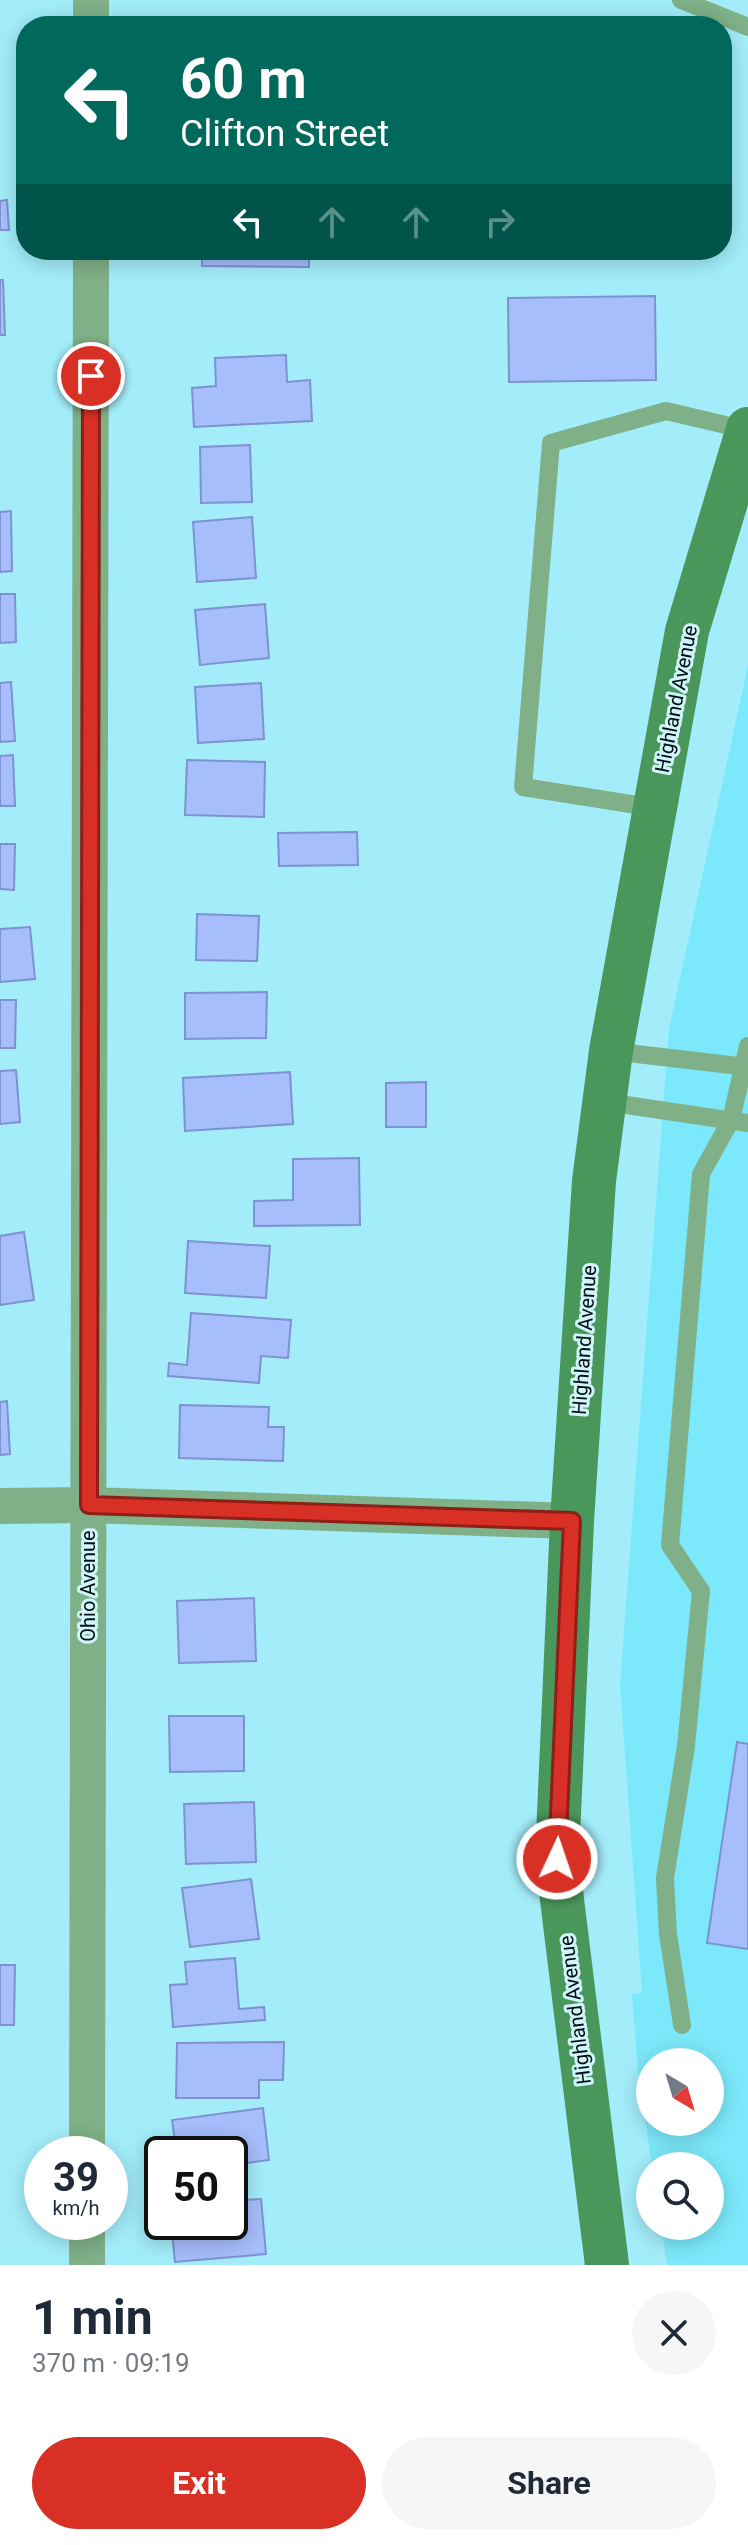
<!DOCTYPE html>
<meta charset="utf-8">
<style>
:root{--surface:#fff;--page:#f6f6f7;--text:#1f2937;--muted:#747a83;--accent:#d93025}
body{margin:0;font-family:Roboto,sans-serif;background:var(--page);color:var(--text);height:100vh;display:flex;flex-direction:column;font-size:30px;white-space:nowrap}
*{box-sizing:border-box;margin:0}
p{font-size:26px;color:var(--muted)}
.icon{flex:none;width:44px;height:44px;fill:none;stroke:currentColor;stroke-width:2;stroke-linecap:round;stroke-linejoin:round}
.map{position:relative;height:2265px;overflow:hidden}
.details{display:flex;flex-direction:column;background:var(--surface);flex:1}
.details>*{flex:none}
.top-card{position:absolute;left:16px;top:16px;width:716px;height:244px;border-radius:32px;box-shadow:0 4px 20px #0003;background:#00695c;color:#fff;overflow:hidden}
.needle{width:52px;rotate:142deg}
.buttons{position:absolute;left:636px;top:2048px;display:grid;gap:16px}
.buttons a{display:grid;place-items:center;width:88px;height:88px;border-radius:50%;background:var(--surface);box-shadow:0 4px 20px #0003;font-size:40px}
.speed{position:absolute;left:24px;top:2136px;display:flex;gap:16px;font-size:40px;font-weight:700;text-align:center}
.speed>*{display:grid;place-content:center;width:104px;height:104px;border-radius:50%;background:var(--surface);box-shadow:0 4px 20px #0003;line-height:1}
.speed small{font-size:20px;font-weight:400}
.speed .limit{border:4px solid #111;border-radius:12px;background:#fff;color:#111}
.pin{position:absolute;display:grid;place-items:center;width:68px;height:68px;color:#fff;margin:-34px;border:4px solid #fff;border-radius:50%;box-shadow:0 2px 8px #0007}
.me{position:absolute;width:88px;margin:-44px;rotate:3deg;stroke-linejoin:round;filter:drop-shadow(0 0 6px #0008)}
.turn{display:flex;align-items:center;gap:28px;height:168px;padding:0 32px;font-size:36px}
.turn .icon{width:104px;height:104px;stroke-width:2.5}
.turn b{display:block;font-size:56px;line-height:68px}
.lanes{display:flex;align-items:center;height:76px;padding:0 32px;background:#0003;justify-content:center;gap:40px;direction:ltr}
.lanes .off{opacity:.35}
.round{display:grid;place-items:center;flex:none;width:84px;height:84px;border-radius:42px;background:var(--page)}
.head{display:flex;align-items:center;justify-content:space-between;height:136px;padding:0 32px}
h1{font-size:48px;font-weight:700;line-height:60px}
.primary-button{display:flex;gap:16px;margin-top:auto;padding:16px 32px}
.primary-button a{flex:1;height:92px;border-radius:48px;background:var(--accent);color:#fff;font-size:32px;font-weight:700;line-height:92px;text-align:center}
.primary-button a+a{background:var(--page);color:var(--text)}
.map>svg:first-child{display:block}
.built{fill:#7be9fb;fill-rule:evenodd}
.building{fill:#a7befd;stroke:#7d92cf;stroke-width:2}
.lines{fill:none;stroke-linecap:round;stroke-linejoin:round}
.lane{stroke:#7fb087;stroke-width:18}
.street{stroke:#7fb087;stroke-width:36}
.secondary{stroke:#4a975c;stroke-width:44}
.route-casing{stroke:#8d1f18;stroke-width:20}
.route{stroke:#d93025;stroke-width:14}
.labels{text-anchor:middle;stroke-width:6;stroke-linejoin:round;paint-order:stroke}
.street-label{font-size:20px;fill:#000f12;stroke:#d0f4fa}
</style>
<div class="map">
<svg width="748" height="2265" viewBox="0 0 748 2265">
<rect width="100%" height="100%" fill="#a3edfa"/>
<path class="built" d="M748,665v1600h-81l-6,-39h49v-60h-58l-14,-94 -6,-78 10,-1 -22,-308 49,-656zM650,2062h60v60h-60z"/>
<path class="building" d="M7,200l2,30h-9v-29z
M202,250h107v17l-107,-1z
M0,280h3l2,55h-5z
M655,296l1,84 -147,2 -1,-84z
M286,355l1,27 23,-2 2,41 -118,6 -2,-39 24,-2 -1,-28z
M250,445l2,57 -51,1 -1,-56z
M11,511l1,60 -12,1v-60z
M252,517l4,61 -59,4 -4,-60z
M0,594h15l1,48 -16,1z
M265,604l4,54 -69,7 -5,-55z
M11,682l4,59 -15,1v-59z
M261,683l3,56 -66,4 -3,-56z
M13,755l2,51h-15v-50z
M187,760l78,2 -1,55 -79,-2z
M357,832l1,33 -79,1 -1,-33z
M0,844h15l-1,46 -14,-1z
M197,914l62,2 -2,45 -61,-1z
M30,927l5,52 -35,3v-53z
M267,992l-1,46 -81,1v-46z
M0,1000h16l-1,48h-15z
M16,1070l4,52 -20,2v-53z
M290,1072l3,52 -108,7 -2,-53z
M426,1082v45h-40v-44z
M359,1158l1,67 -106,1v-25l39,-1v-41z
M24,1232l10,68 -34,5v-69z
M188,1241l82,5 -4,52 -81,-5z
M191,1313l100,7 -3,38 -27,-2 -2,27 -91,-7 1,-13 18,2z
M7,1401l3,53 -10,1v-53z
M180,1405l89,2 -1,20h16l-1,34 -104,-3z
M254,1598l2,63 -77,2 -2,-62z
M169,1716h75v55l-74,1z
M737,1742l11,2v205l-41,-6z
M254,1802l2,60 -70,2 -2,-60z
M251,1879l8,60 -69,8 -8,-59z
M235,1958l4,51 25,-2 1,13 -92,7 -3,-42 17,-1 -2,-22z
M0,1965h15l-1,60h-14z
M284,2042l-1,38h-24v18h-83l1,-55z
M263,2108l6,52 -39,5v-11h-53l-5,-34z
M261,2199l5,55 -91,8 -4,-40h59v-21z"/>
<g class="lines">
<path class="lane" d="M681,0l67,27
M656,808l-133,-21 28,-344 115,-32 81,19
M611,1051l137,16
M606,1102l142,21
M682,2025l-14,-91 -3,-56 21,-132 15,-155 -31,-46 31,-371 30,-54 17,-74"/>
<path class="street" d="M91,26v-26
M0,1506l89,-1 483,16
M87,2154l4,-1904
M87,2265v-43"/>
<path class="secondary" d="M607,2265l-50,-406 15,-338 22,-340 17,-130 76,-420 61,-202"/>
</g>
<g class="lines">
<g class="route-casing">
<path id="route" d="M91,376l-2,1129 483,16 -15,338"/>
</g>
<use href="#route" class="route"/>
</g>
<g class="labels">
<g class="street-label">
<text transform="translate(676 699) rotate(-79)" y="7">Highland Avenue</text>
<text transform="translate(584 1340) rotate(-86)" y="7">Highland Avenue</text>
<text transform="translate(88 1586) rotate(-90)" y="7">Ohio Avenue</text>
<text transform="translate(575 2010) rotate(-97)" y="7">Highland Avenue</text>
</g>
</g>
</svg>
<div class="buttons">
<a><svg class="needle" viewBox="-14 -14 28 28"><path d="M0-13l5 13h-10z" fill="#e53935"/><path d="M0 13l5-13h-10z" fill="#747a83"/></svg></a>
<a><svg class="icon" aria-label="search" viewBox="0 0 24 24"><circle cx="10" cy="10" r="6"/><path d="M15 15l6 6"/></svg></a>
</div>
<div class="speed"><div>39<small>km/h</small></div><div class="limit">50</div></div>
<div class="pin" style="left:91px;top:376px;background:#d93025"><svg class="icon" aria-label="arrive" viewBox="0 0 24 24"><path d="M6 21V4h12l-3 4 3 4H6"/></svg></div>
<svg class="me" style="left:557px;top:1859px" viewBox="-20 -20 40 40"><circle r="17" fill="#d93025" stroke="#fff" stroke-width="3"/><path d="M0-11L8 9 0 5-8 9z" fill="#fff"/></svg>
<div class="top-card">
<div class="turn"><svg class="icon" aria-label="left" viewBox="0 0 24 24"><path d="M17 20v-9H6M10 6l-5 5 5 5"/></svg><div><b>60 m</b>Clifton Street</div></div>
<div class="lanes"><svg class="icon" aria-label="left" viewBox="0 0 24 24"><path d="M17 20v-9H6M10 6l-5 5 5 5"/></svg><svg class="icon off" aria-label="ahead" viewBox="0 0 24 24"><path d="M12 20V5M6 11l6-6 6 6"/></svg><svg class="icon off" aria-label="ahead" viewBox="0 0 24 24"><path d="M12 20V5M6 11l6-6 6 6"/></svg><svg class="icon off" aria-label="right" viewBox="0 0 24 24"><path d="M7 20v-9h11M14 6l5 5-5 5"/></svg></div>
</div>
</div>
<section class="details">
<div class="head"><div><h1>1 min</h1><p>370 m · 09:19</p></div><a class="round"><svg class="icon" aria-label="close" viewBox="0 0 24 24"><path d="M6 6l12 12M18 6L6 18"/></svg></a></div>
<div class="primary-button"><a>Exit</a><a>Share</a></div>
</section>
